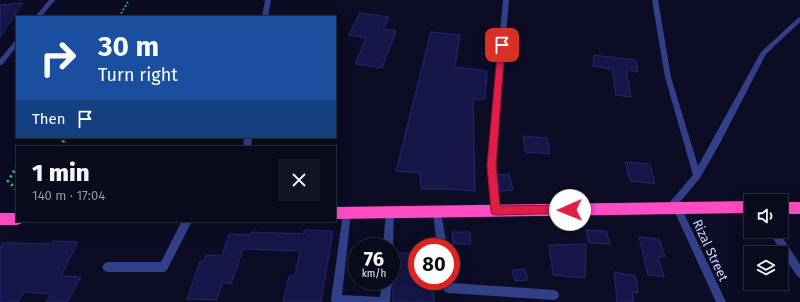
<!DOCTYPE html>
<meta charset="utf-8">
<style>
:root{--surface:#090a1c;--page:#121325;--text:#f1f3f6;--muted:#999aa3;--line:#292b3b}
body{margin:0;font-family:"Fira Sans",sans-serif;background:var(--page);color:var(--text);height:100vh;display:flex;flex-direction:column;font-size:15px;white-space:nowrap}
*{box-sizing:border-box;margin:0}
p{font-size:13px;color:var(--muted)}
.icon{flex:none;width:22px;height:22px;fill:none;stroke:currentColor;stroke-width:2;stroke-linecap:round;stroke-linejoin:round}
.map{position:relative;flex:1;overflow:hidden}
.details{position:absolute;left:16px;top:146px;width:320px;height:76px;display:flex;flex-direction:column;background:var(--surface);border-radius:0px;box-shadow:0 4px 16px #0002,0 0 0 1px var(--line)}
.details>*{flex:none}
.top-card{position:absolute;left:16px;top:16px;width:320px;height:122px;border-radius:0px;box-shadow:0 4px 16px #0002,0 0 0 1px var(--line);background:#1a4fa0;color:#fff;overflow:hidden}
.buttons{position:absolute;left:744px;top:194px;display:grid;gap:8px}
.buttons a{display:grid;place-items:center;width:44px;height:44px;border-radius:0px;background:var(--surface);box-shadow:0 4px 16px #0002,0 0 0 1px var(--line);font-size:20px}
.speed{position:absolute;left:348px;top:238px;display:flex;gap:8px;font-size:20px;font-weight:700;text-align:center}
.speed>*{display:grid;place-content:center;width:52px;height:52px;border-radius:50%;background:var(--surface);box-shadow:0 4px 16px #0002,0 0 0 1px var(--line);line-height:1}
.speed small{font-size:10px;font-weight:400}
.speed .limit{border:6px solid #d22;background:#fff;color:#111}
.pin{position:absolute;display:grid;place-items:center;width:34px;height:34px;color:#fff;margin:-17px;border-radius:8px;box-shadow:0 2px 6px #0006}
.me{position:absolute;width:44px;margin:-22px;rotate:269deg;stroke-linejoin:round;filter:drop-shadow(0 0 3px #0008)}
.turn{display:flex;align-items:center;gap:14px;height:84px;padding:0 16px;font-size:18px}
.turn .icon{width:52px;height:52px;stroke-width:2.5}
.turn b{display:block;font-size:28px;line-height:34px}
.then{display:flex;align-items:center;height:38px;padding:0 16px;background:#0003;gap:8px;font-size:15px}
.round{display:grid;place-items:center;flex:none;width:42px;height:42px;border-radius:0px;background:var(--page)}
.summary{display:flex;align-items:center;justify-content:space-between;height:68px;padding:0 16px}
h1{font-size:24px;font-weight:800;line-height:30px}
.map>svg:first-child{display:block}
.building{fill:#161648;stroke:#262677}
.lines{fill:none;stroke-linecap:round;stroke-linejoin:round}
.path-far1{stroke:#22c299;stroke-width:2;stroke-dasharray:1.5 2.5;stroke-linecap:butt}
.path{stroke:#22c299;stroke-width:3;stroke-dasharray:2 3.5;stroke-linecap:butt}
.lane{fill:#324089;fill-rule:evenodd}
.street{fill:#324089;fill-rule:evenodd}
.highway{fill:#ff4cc5;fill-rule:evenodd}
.route{fill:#e11d48;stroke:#92132f}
.labels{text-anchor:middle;stroke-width:4;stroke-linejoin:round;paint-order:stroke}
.street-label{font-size:13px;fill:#d1d4ff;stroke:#0c0d25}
</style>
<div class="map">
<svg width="800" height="302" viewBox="0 0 800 302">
<rect width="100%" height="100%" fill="#0c0d25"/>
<path class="building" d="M23,3l-23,34v-32z
M360,13l29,4 -6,12 13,2 -14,37 -27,-4 11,-26 -17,-3z
M431,32l29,3 -5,32 32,4 -2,28 -12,1 2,91 -25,-2h-29l-1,-16 -24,-2z
M594,55l42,5 2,12 -12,-2 5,27 -15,-2 -4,-26 -19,-3z
M523,136l24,2 3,16 -25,-2z
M625,162l25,2 5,20 -25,-3z
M509,174l4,16 -13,1 -3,-16z
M304,230l29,1 -12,71h-38l6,-26h6l5,-25 -57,-2 -12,35 -9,-1 -5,17 -30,-1 13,-38h4l2,-6 16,1 7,-22 21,1 1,-3 53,2z
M586,230l20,1 4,13 -21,-1z
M452,232h18l1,12h-18z
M639,237l20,2 6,18h-7l6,20 -16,-2z
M53,241l25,1 -17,34 20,1 -14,25h-21l5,-8 -27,-2 -6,10h-18v-54l3,-5 48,1z
M586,244l-1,34 -32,-3 -4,-30z
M393,253h24v28h16l1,21h-41z
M525,269l3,11 -13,1 -3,-11z
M614,272l22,4 2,17 -6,-1 2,10h-17z"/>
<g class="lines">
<path class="path-far1" d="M119,17l10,-17"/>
<path class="path" d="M60,147l6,-10
M17,166l-9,15 9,9"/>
<path class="lane" d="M49,0h6l-14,17h-6z
M265,0h6l-3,17h-6z
M503,0h6l-14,166 5,45 -1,3 -3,1 -3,-1 -1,-3 -5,-45z
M652,0h6l13,77 27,89 63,-114 37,-34 2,-1v5l-34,32 -46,89 -20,35 -21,25 2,5 -1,3 -3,1 -3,-1 -4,-9 23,-27 -28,-98z
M17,40v6l-15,19h-2v-6l15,-18z
M244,137h8l-1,10h-8z
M390,208l3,1 1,3 -1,35 -2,3v-3h-8l3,-35 1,-3z
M437,208l3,1 1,3 6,35h-10l-4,-35 1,-3z
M347,209l3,1 1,3 -9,82 38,2 2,-16h9v-2l1,2 -2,21h-58l-1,-2 12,-87 1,-3z
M182,221h10l-25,49 -3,2h-57l-3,-2 -2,-3 2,-3 3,-2h54z
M768,231h10l22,33v14l-3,-2z
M451,279l1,4 102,7 4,2 1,3 -1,3 -4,2 -106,-7 -4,-2 -2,-10h9z"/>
<path class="street" d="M677,204l3,1 46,97h-10l-43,-94 1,-3z"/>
<path class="highway" d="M751,201v12l-416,6v-12z
M781,202h19v12h-19z
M0,213h17v8h6l-1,2 -5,2h-17z"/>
</g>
<path class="route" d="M502,43l3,2 -9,121 4,40 70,-1 3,2 2,3 -2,3 -77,2 -4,-1 -1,-3 -4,-45 11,-121z"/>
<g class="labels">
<g class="street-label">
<text transform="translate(711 250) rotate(65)" y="5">Rizal Street</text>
</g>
</g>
</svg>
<div class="buttons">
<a><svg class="icon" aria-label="sound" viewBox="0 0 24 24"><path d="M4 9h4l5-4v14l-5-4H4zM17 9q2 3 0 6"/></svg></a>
<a><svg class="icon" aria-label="layers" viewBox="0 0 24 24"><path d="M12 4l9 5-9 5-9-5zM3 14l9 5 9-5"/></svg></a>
</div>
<div class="speed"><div>76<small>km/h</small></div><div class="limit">80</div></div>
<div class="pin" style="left:502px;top:45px;background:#d93025"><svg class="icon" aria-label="arrive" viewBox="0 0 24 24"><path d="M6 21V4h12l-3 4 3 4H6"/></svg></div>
<svg class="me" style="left:570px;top:210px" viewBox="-20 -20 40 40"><circle r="19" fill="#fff"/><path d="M0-13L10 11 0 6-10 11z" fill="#e11d48"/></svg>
<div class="top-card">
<div class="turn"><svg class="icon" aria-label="right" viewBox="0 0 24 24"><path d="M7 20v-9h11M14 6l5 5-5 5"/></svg><div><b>30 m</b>Turn right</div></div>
<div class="then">Then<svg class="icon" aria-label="arrive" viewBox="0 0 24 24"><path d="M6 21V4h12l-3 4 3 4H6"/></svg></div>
</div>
<section class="details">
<div class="summary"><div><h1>1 min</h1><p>140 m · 17:04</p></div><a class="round"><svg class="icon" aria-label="close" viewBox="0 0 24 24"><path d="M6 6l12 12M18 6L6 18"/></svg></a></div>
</section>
</div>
